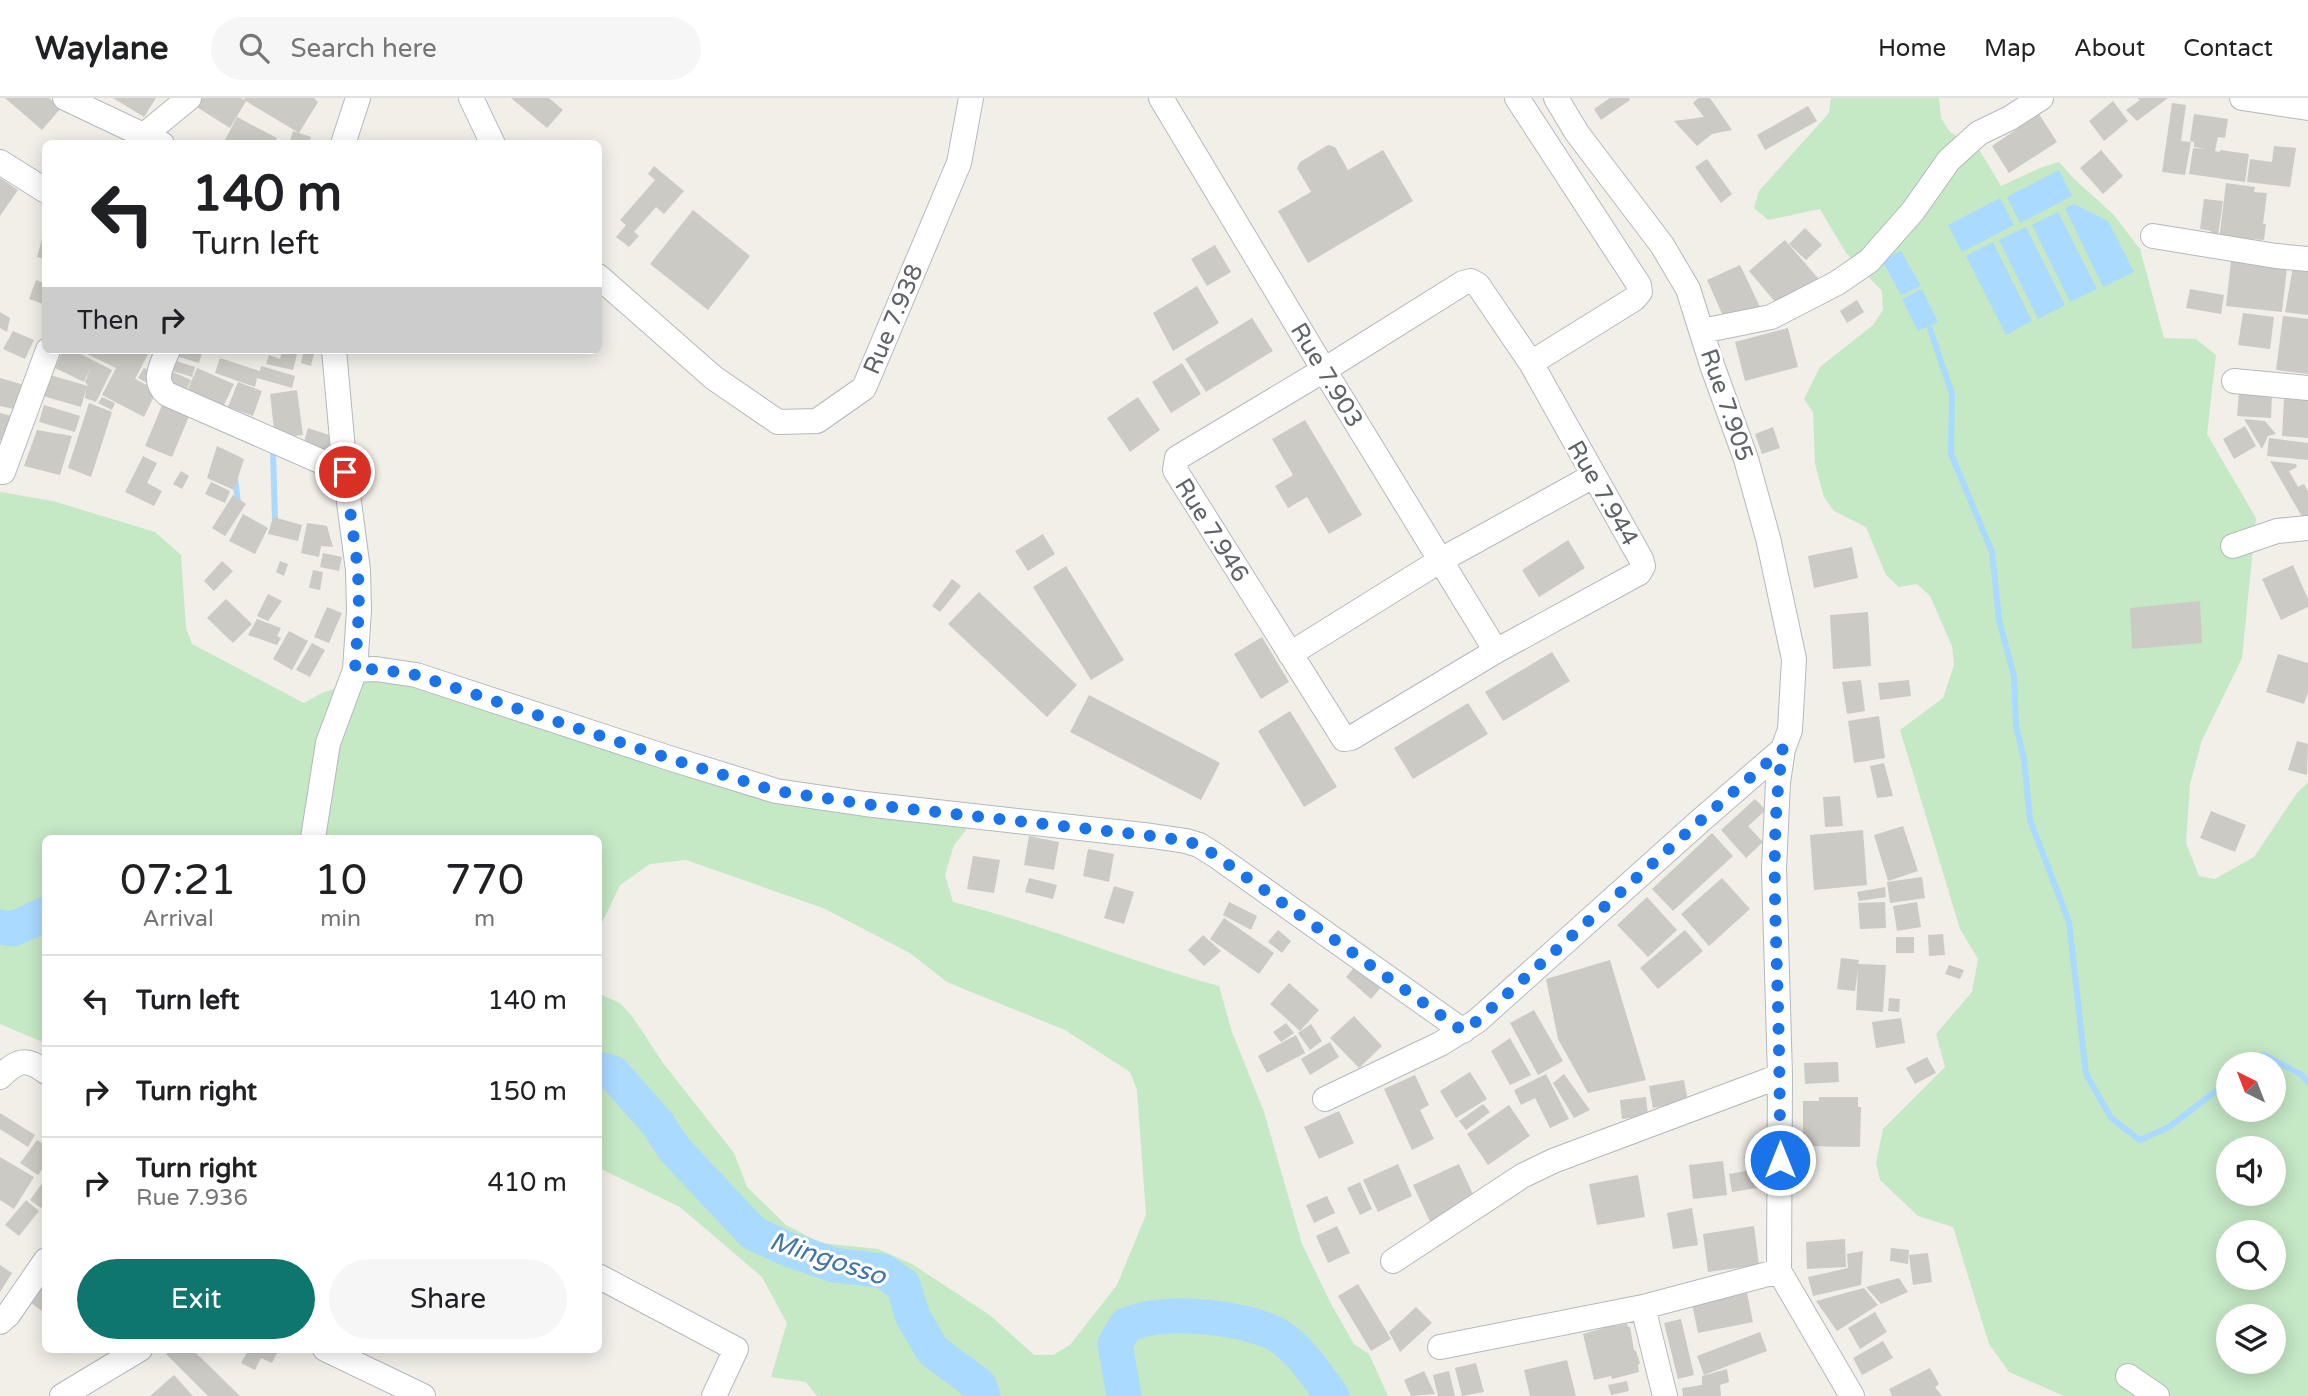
<!DOCTYPE html>
<style>
:root{--surface:#fff;--page:#f6f6f6;--text:#202124;--muted:#757577;--line:#e0e0e0;--accent:#0f766e}
body{margin:0;font-family:"Varela Round",sans-serif;background:var(--page);color:var(--text);height:100vh;display:flex;flex-direction:column;font-size:26px;white-space:nowrap}
*{box-sizing:border-box;margin:0}
p{font-size:23px;color:var(--muted)}
.icon{flex:none;width:38px;height:38px;fill:none;stroke:currentColor;stroke-width:2;stroke-linecap:round;stroke-linejoin:round}
.map{position:relative;flex:1;overflow:hidden}
.details{position:absolute;left:42px;top:737px;width:560px;height:518px;display:flex;flex-direction:column;background:var(--surface);border-radius:10px;box-shadow:0 4px 18px #0003}
.details>*{flex:none}
.hud{position:absolute;left:42px;top:42px;width:560px;height:214px;border-radius:10px;box-shadow:0 4px 18px #0003;background:#fff;color:var(--text);overflow:hidden}
.needle{width:46px;rotate:318deg}
.tools{position:absolute;left:2216px;top:954px;display:grid;gap:14px}
.tools a{display:grid;place-items:center;width:70px;height:70px;border-radius:50%;background:var(--surface);box-shadow:0 4px 18px #0003;font-size:35px}
.pin{position:absolute;display:grid;place-items:center;width:60px;height:60px;color:#fff;margin:-30px;border:4px solid #fff;border-radius:50%;box-shadow:0 2px 7px #0007}
.me{position:absolute;width:77px;margin:-38px;rotate:0deg;stroke-linejoin:round;filter:drop-shadow(0 0 5px #0008)}
.turn{display:flex;align-items:center;gap:24px;height:147px;padding:0 35px;font-size:32px}
.turn .icon{width:91px;height:91px;stroke-width:2.5}
.turn b{display:block;font-size:49px;line-height:60px}
.then{display:flex;align-items:center;height:66px;padding:0 35px;background:#0003;gap:14px;font-size:26px}
.eta{display:flex;justify-content:space-evenly;align-items:center;height:119px;text-align:center}
.eta b{font-size:42px;font-weight:600;line-height:49px}
.cta{display:flex;gap:14px;margin-top:auto;padding:14px 35px}
.cta a{flex:1;height:80px;border-radius:42px;background:var(--accent);color:#fff;font-size:28px;font-weight:600;line-height:80px;text-align:center}
.cta a+a{background:var(--page);color:var(--text)}
ul{padding:0;list-style:none}
li{display:flex;align-items:center;gap:21px;height:91px;padding:0 35px;border-top:2px solid var(--line)}
li div{flex:1}
li b{display:block;font-size:26px}
li em{font-style:normal}
header{display:flex;align-items:center;gap:42px;box-sizing:border-box;height:98px;padding:0 35px;background:var(--surface);border-bottom:2px solid var(--line)}
header strong{font-size:33px}
nav{display:flex;gap:38px;margin-inline-start:auto;font-size:24px}
.search{width:490px;height:63px;background:var(--page);display:flex;align-items:center;gap:18px;box-sizing:border-box;padding:0 24px;border-radius:38px;color:var(--muted);font-size:26px}
.map>svg:first-child{display:block}
.green{fill:#c5e8c5;fill-rule:evenodd}
.water{fill:#aadaff}
.lines{fill:none;stroke-linecap:round;stroke-linejoin:round}
.stream{stroke:#aadaff;stroke-width:6}
.river{stroke:#aadaff;stroke-width:35}
.building{fill:#cccac5}
.minor-casing{stroke:#b5b8bc;stroke-width:26}
.minor{stroke:#fff;stroke-width:24}
.route{stroke:#1a73e8;stroke-width:12;stroke-dasharray:0 21.6}
.labels{text-anchor:middle;stroke-width:6;stroke-linejoin:round;paint-order:stroke}
.street-label{font-size:24px;fill:#5f6368;stroke:#fff}
.water-label{font-size:26px;font-style:italic;fill:#4174aa;stroke:#fff}
</style>
<header>
<strong>Waylane</strong>
<div class="search"><svg class="icon" aria-label="search" viewBox="0 0 24 24"><circle cx="10" cy="10" r="6"/><path d="M15 15l6 6"/></svg>Search here</div>
<nav><a>Home</a><a>Map</a><a>About</a><a>Contact</a></nav>
</header>
<div class="map">
<svg width="2308" height="1298" viewBox="0 0 2308 1298">
<rect width="100%" height="100%" fill="#f1efe8"/>
<path class="green" d="M1831,0h108l2,20 9,14 30,19 21,35 39,-18 19,-6 15,17 39,35 27,35 24,89 32,1 20,16 -9,79 49,84 -14,140 -40,82 -12,44 -4,59 13,33 16,3 39,-22 43,-64 11,-11v614h-244l-55,-24 -20,-28 -36,-117 -35,-11 -38,-36 -4,-17 7,-34 62,-62 -9,-33 36,-42 6,-33 -18,-30 -60,-199 43,-32 11,-33 -2,-19 -22,-50 -13,-12 -18,3 -13,-12 -20,-48 -32,-16 -10,-14 -9,-33 -2,-52 -9,-13 16,-32 53,-42 10,-15 -1,-19 -36,-38 -26,-44 -52,11 -14,-12 5,-17 70,-78zM2228,966h45v46h-45zM2228,1050h45v46h-45zM2228,1134h45v46h-45zM2228,1218h45v46h-45z
M0,394l53,9 102,31 26,23 5,73 6,16 112,59 16,-9 87,-33 352,120 223,29 -28,35 -9,30 8,27c90,22 176,60 266,84l13,46 32,80 38,132 29,60 23,40 15,10 19,42h-571l-11,-14 -35,-5 16,-54 -25,-46 -82,-70 -81,-39v-174l21,9 12,13 31,47 71,90 13,34 39,38 35,18 57,6 34,15 79,52 43,39h19l17,-10 47,-60 29,-70 -9,-125 -7,-18 -65,-42 -118,-48 -37,-29 -87,-45 -137,-48 -36,4 -30,21 -21,44 -1,-91h-552l-1,205 -45,-19z"/>
<path class="water" d="M2059,72l13,26 -52,27 -13,-26z
M2000,100l14,27 -52,27 -14,-27z
M2074,106l34,17 26,51 -31,15 -38,-79z
M2058,114l39,77 -27,13 -38,-77z
M2026,129l39,78 -27,14 -39,-79z
M1993,144l39,79 -26,14 -40,-79z
M1901,153l20,35 -20,9 -19,-35z
M1922,191l16,33 -20,9 -16,-32z"/>
<g class="lines">
<path class="stream" d="M1930,231l22,65 -1,60 41,98 7,68 15,56 2,50 8,33 6,61 39,102 17,152 25,44 29,22 29,-13 59,-45
M273,353l2,69
M235,379l3,26
M2252,966l12,-9 38,20 6,8"/>
<path class="river" d="M0,829l13,2 33,-15
M598,971l15,4 44,50 18,27 78,83 32,15 49,17 49,6 20,14 10,32 20,34 46,34 4,11
M1124,1298l-9,-52 11,-19c9,-3 17,-6 26,-7 33,-6 98,1 127,18 22,14 37,39 53,60"/>
</g>
<path class="building" d="M5,0h44l12,10 -19,22z
M113,0h43l-12,19z
M197,0h44l5,3 -16,27 -38,-24z
M245,0h69l4,4 -19,31 -55,-33z
M511,0h38l14,12 -16,18z
M1610,0h19l1,2 -29,20 -7,-11z
M1698,0h12l22,32 -20,4 -15,12 -23,-25 30,-4 -11,-14z
M2137,0h31l-31,23 -11,-11 14,-10z
M2113,3l15,20 -24,20 -15,-20z
M2172,5l14,2 -5,36 10,1 -6,33 -23,-3z
M1808,8l9,15 -52,29 -8,-15z
M2039,16l18,28 -48,31 -17,-27z
M2194,16l34,5 -3,19 -7,-1 -3,14 5,1v-2l29,4 -4,28 -56,-8 4,-26 14,1 -13,-2v-5l-4,-1z
M237,19l40,21 -3,6h-51z
M293,33l18,6 -2,7h-20z
M1328,47l7,2 13,23 35,-20 30,51 -105,62 -30,-52 33,-19 -14,-24 3,-6z
M2274,48l22,2 -6,39 -43,-5 3,-23 22,3z
M2101,52l22,26 -20,18 -23,-26z
M1707,61l25,35 -11,9 -26,-36z
M654,68l30,25 -20,23 -8,-7 -22,25 5,4 -10,11 -13,-10 10,-12 -6,-5 35,-40 -7,-6z
M0,80l18,12 -18,26z
M2226,85l29,4 -1,5 13,1 -4,31h3l-2,16 -11,-1 -1,8 -33,-7z
M2204,101l19,2 -5,34 -8,-1 1,-3 -11,-2z
M693,112l57,46 -42,54 -58,-46z
M1805,130l17,17 -16,15 -17,-16z
M45,131h1v30l-9,-2z
M1785,142l38,44 -37,31 -37,-44z
M1215,147l16,27 -24,14 -16,-27z
M2231,163l56,6 -5,45 -56,-6z
M1740,167l22,46 -34,16 -21,-47z
M2293,169l15,2v46l-23,-3z
M36,182l10,4v21l-17,-6z
M1197,188l22,37 -46,28 -20,-38z
M2190,191l34,6 -3,19 -35,-6z
M1857,202l7,12 -17,11 -7,-12z
M0,214l10,6 -3,14 -7,-4z
M2243,215l31,4 -4,32 -32,-4z
M2283,218l25,3v55l-32,-4z
M1252,220l21,33 -67,41 -21,-33z
M1788,230l10,39 -53,14 -10,-39z
M13,233l21,9 -9,19 -22,-10z
M63,252h10l39,20 -16,32 -11,-4 1,-8 -5,17 -38,-11 7,-21 38,11 -3,-4 6,-15 -7,15 -29,-14z
M89,252h55l5,2 -14,27 22,11 -13,27 -42,-22 14,-27 -29,-14z
M177,252h26l-4,13 -23,-7z
M282,252h16l-5,20 -27,-6 3,-9 11,4z
M304,252h11l-4,16 -10,-3z
M220,260l40,13 1,-5 34,10 -3,12 -35,-10 -2,9 -40,-14z
M173,262l22,7 -3,10 -23,-7z
M1182,265l19,31 -30,19 -19,-31z
M144,270l13,7 -6,10 -13,-7z
M197,270l37,16 -12,25 -36,-16z
M173,274l18,8 -5,10 -18,-9z
M0,280l24,7 -10,24 -14,-3z
M238,284l24,9 -9,25 -25,-9z
M297,292l6,45 -28,3 -5,-44z
M2239,294l33,2 -1,24 -34,-2z
M102,299l13,6 -3,7 -14,-7z
M1138,299l22,33 -30,22 -23,-34z
M2284,301l24,1v38l-26,-2z
M89,305l23,9 -21,65 -23,-9z
M163,305l27,11 -18,43 -27,-11z
M44,307l36,11 -5,16 -36,-10z
M0,315l12,3 -6,25 -6,-1z
M2244,321l21,2 11,13 -8,2 -6,13z
M1305,322l57,95 -33,19 -22,-37 -19,11 -13,-22 18,-11 -21,-36z
M2245,328l11,20 -22,13 -11,-20z
M1773,329l7,21 -18,6 -7,-20z
M308,330l24,8 -5,16 -24,-7z
M37,332l35,6 -12,39 -36,-9z
M2269,340l39,5v17l-41,-4z
M217,348l27,13 -10,31 -27,-12z
M143,358l14,7 -10,20 15,8 -8,15 -29,-14z
M2270,363l26,3 1,3 -8,4 9,16 6,-3 4,7v32l-3,-1z
M181,373l8,5 -7,13 -9,-5z
M211,384l19,9 -5,12 -20,-9z
M233,397l13,9 -21,32 -13,-8z
M243,416l25,14 -13,26 -26,-13z
M273,419l29,8 -4,16 -30,-7z
M307,425l20,3 6,21 -12,-1 -2,11 -18,-4z
M1043,436l12,20 -27,17 -13,-20z
M1568,442l17,28 -46,29 -17,-27z
M1852,449l6,31 -44,10 -6,-32z
M323,455l19,4 -3,14 -19,-4z
M222,463l11,10 -19,20 -10,-10z
M280,463l8,3 -4,12 -8,-4z
M2293,467l15,34v8l-27,13 -19,-41z
M1066,468l58,94 -33,20 -58,-93z
M313,472l10,2 -3,18 -11,-2z
M952,481l9,7 -21,26 -8,-6z
M979,494l98,93 -30,32 -99,-93z
M268,496l14,7 -14,20 -11,-5z
M226,501l26,25 -19,19 -26,-25z
M2200,503l2,42 -70,6 -2,-41z
M327,509l15,6 -13,30 -15,-6z
M1868,514l3,54 -38,3 -3,-54z
M257,521l24,9 -4,8 4,2 -4,7 -29,-10z
M289,533l19,10 -16,29 -19,-11z
M1262,539l27,45 -28,17 -27,-45z
M312,545l13,7 -15,27 -14,-7z
M1552,554l18,29 -67,40 -18,-29z
M2278,556l30,9v29l-4,12 -38,-12z
M1861,582l4,31 -18,3 -5,-32z
M1909,582l2,16 -31,4 -2,-17z
M1089,597l131,68 -19,37 -131,-68z
M1468,605l20,31 -75,45 -19,-31z
M1290,613l47,76 -33,20 -46,-76z
M1879,618l6,42 -31,5 -6,-42z
M2297,643l11,3 -1,31 -19,-5z
M1884,665l9,33 -16,2 -7,-32z
M1840,698l3,30 -18,1 -2,-30z
M1755,701l11,11 -18,16 15,16 -17,16 -25,-28z
M2211,713l35,14 -11,27 -35,-14z
M1903,728l15,45 -30,10 -14,-46z
M1863,732l4,55 -53,5 -4,-55z
M1712,735l21,23 -60,55 -21,-22z
M1029,738l30,6 -5,28 -30,-5z
M1088,751l26,5 -5,28 -26,-6z
M973,758l27,4 -6,33 -27,-4z
M1922,779l3,21 -35,5 -3,-21z
M1029,780l28,7 -4,14 -28,-7z
M1722,780l28,31 -41,37 -28,-32z
M1114,788l20,6 -10,32 -20,-6z
M1885,789l1,10 -27,4 -2,-9z
M1647,799l30,33 -29,27 -31,-32z
M1229,804l28,14 -6,14 -28,-15z
M1885,804l1,26 -26,1 -2,-26z
M1917,804l4,25 -24,4 -4,-25z
M1224,820l50,35 -15,21 -49,-35z
M1278,832l13,11 -9,12 -14,-11z
M1685,832l18,21 -45,38 -18,-21z
M1943,836l2,21 -16,1 -1,-21z
M1203,837l18,16 -17,15 -16,-16z
M1896,839h18v16h-18z
M1841,860l18,2 -1,4 28,1 -3,47 -27,-2 2,-40 -3,21 -18,-2z
M1610,862l36,120 -58,13 -30,-54 -12,-60z
M1359,864l25,22 -13,15 -25,-22z
M1949,867l15,5 -4,9 -15,-5z
M1289,885l30,27 -19,21 -30,-27z
M1889,900l11,1 -1,13 -11,-1z
M1534,912l29,51 -25,14 -28,-52z
M1354,918l28,30 -23,22 -29,-30z
M1901,920l4,25 -29,5 -4,-26z
M1286,925l8,10 -13,9 -8,-10z
M1311,926l11,17 -12,9 -12,-17z
M1296,937l9,18 -38,20 -9,-17z
M1510,940l21,37 -21,10 -19,-34z
M1330,944l9,15 -29,18 -9,-16z
M1927,959l9,16 -21,11 -9,-16z
M1838,964l1,20 -34,2 -1,-21z
M1470,974l17,27 -31,19 -16,-27z
M1546,976l23,45 -19,9 -15,-30 -14,7 -7,-15z
M1564,976l26,36 -16,8 -21,-35z
M1415,977l14,30 -9,5 14,29 -22,11 -28,-61z
M1684,982l4,22 -35,6 -4,-22z
M1646,999l2,19 -26,3 -2,-19z
M1819,999h39v10h3l-1,40 -57,-1v-45h16z
M1483,1006l7,8 -24,18 -7,-9z
M1509,1007l21,31 -42,29 -21,-31z
M1339,1013l15,32 -35,16 -15,-32z
M0,1015l35,22 -7,12 -28,-18z
M37,1042l9,6v18l-8,11 -18,-12z
M0,1059l34,20 -20,32 -14,-9z
M1723,1063l4,34 -34,4 -4,-34z
M1398,1066l14,32 -34,16 -15,-32z
M1459,1066l19,41 -46,21 -19,-41z
M1766,1069l3,19 -37,6 -3,-18z
M1638,1077l7,42 -48,8 -8,-41z
M46,1080v24l-5,6 -11,-8z
M1360,1084l12,27 -12,6 -13,-27z
M1327,1098l8,17 -21,10 -8,-18z
M26,1102l13,11 -20,25 -14,-11z
M1692,1110l6,37 -25,4 -6,-36z
M1337,1128l13,27 -22,10 -12,-27z
M1754,1128l5,39 -51,7 -5,-38z
M1845,1141l1,28 -39,2 -1,-27z
M1891,1150l18,2 -1,14 -18,-3z
M1863,1153l-2,34 -48,11 -5,-19 40,-9 -1,-14z
M1928,1155l4,29 -19,3 -4,-30z
M0,1167l12,8 -12,19z
M46,1167v49l-23,-17z
M1899,1180l9,14 -27,12 -15,-17z
M1358,1186l33,55 -20,12 -33,-55z
M1864,1190l14,17 -41,26 -21,-30z
M1747,1195l6,29 -55,11 -6,-29z
M1416,1209l16,16 -32,29 -11,-20z
M1875,1214l12,20 -27,17 -12,-21z
M1681,1221l13,56 -16,4 -14,-56z
M1611,1226l3,2 13,-2 1,3h2l4,23 2,1 4,12 -2,2 1,7 -27,7 -1,-3 -17,4 -11,-46 21,-6 2,-3z
M1760,1234l7,19 -63,24 -7,-19z
M1883,1243l10,17 -31,17 -9,-17z
M171,1251h21l48,47h-32l-42,-42z
M249,1251h30l-7,14 -11,-5 -6,12 -14,-7z
M1567,1262l9,36h-46l-6,-26z
M1476,1265l8,29 -22,4 -7,-28z
M1930,1270l9,16 -4,3 7,9h-50l-3,-7z
M1727,1271l2,13 -9,3 1,11h-38l-1,-8 20,-3v-9z
M1424,1273l11,23 -24,2 -7,-16z
M1449,1273l6,25h-17l-5,-21z
M174,1277l19,21h-43z
M1627,1283l2,10 -18,4 -3,-10z"/>
<g class="lines">
<g class="minor-casing">
<path id="minor" d="M65,0l97,46
M471,0l22,46
M1161,0l163,272 172,281
M1517,0l122,187 1,7 -6,7 -103,64
M1556,0l21,35 85,112 26,44 24,76 34,94 22,79 26,121 -4,71 -7,19 -5,33 -4,87 6,207 -1,195 73,125
M2242,0l66,10
M139,46l4,-8 46,-38
M343,46l15,-46
M0,64l46,29
M2153,138l123,20 32,3
M598,178l116,102 64,44 39,-1 47,-33 95,-225 12,-65
M1471,183l7,4 53,78 110,196 2,7 -4,7 -143,78 -145,87 -7,1 -169,-269 2,-12 147,-88 139,-87z
M1702,233l69,-14 66,-34 32,-22 44,-50 36,-51 30,-27 31,-15 31,-20
M168,252c-7,16 -16,31 -1,44l178,78
M2234,283l74,7
M3,374l45,-122
M2233,448l44,-15 31,-3
M1290,556l151,-94 152,-84
M355,572l21,-1 40,6 253,83 107,33 89,13 287,32 34,5 13,4 16,10 248,176
M313,740l15,-95 27,-73 4,-60 -1,-40 -13,-98 -11,-122
M0,979c17,-17 26,-20 46,-5
M1325,1001l115,-55 37,-23 223,-200 83,-72
M1393,1163l129,-85 31,-15 227,-85
M598,1178l138,73 -22,47
M1643,1209l22,89
M0,1224l8,-7 38,-55
M1440,1249l203,-40 136,-36
M325,1251l98,47
M2128,1278l29,20
M62,1298l78,-47"/>
</g>
<use href="#minor" class="minor"/>
</g>
<g class="lines">
<path class="route" d="M345,374l13,98 1,40 -4,60 21,-1 40,6 252,83 108,33 89,13 287,32 34,5 13,4 16,10 248,176 14,-10 223,-200 83,-72c-12,74 -8,149 -6,224 2,62 3,124 3,187"/>
</g>
<g class="labels">
<g class="street-label">
<text transform="translate(893 221) rotate(-67)" y="8">Rue 7.938</text>
<text transform="translate(1327 277) rotate(59)" y="8">Rue 7.903</text>
<text transform="translate(1727 307) rotate(71)" y="8">Rue 7.905</text>
<text transform="translate(1603 395) rotate(60)" y="8">Rue 7.944</text>
<text transform="translate(1212 432) rotate(58)" y="8">Rue 7.946</text>
</g>
<g class="water-label">
<text transform="translate(828 1160) rotate(18)" y="9">Mingosso</text>
</g>
</g>
</svg>
<div class="tools">
<a><svg class="needle" viewBox="-14 -14 28 28"><path d="M0-13l5 13h-10z" fill="#e53935"/><path d="M0 13l5-13h-10z" fill="#757577"/></svg></a>
<a><svg class="icon" aria-label="sound" viewBox="0 0 24 24"><path d="M4 9h4l5-4v14l-5-4H4zM17 9q2 3 0 6"/></svg></a>
<a><svg class="icon" aria-label="search" viewBox="0 0 24 24"><circle cx="10" cy="10" r="6"/><path d="M15 15l6 6"/></svg></a>
<a><svg class="icon" aria-label="layers" viewBox="0 0 24 24"><path d="M12 4l9 5-9 5-9-5zM3 14l9 5 9-5"/></svg></a>
</div>
<div class="pin" style="left:345px;top:374px;background:#d93025"><svg class="icon" aria-label="arrive" viewBox="0 0 24 24"><path d="M6 21V4h12l-3 4 3 4H6"/></svg></div>
<svg class="me" style="left:1780px;top:1062px" viewBox="-20 -20 40 40"><circle r="17" fill="#1a73e8" stroke="#fff" stroke-width="3"/><path d="M0-11L8 9 0 5-8 9z" fill="#fff"/></svg>
<div class="hud">
<div class="turn"><svg class="icon" aria-label="left" viewBox="0 0 24 24"><path d="M17 20v-9H6M10 6l-5 5 5 5"/></svg><div><b>140 m</b>Turn left</div></div>
<div class="then">Then<svg class="icon" aria-label="right" viewBox="0 0 24 24"><path d="M7 20v-9h11M14 6l5 5-5 5"/></svg></div>
</div>
<section class="details">
<div class="eta">
<div><b>07:21</b><p>Arrival</p></div>
<div><b>10</b><p>min</p></div>
<div><b>770</b><p>m</p></div>
</div>
<ul>
<li><svg class="icon" aria-label="left" viewBox="0 0 24 24"><path d="M17 20v-9H6M10 6l-5 5 5 5"/></svg><div><b>Turn left</b></div><em>140 m</em></li>
<li><svg class="icon" aria-label="right" viewBox="0 0 24 24"><path d="M7 20v-9h11M14 6l5 5-5 5"/></svg><div><b>Turn right</b></div><em>150 m</em></li>
<li><svg class="icon" aria-label="right" viewBox="0 0 24 24"><path d="M7 20v-9h11M14 6l5 5-5 5"/></svg><div><b>Turn right</b><p>Rue 7.936</p></div><em>410 m</em></li>
</ul>
<div class="cta"><a>Exit</a><a>Share</a></div>
</section>
</div>
